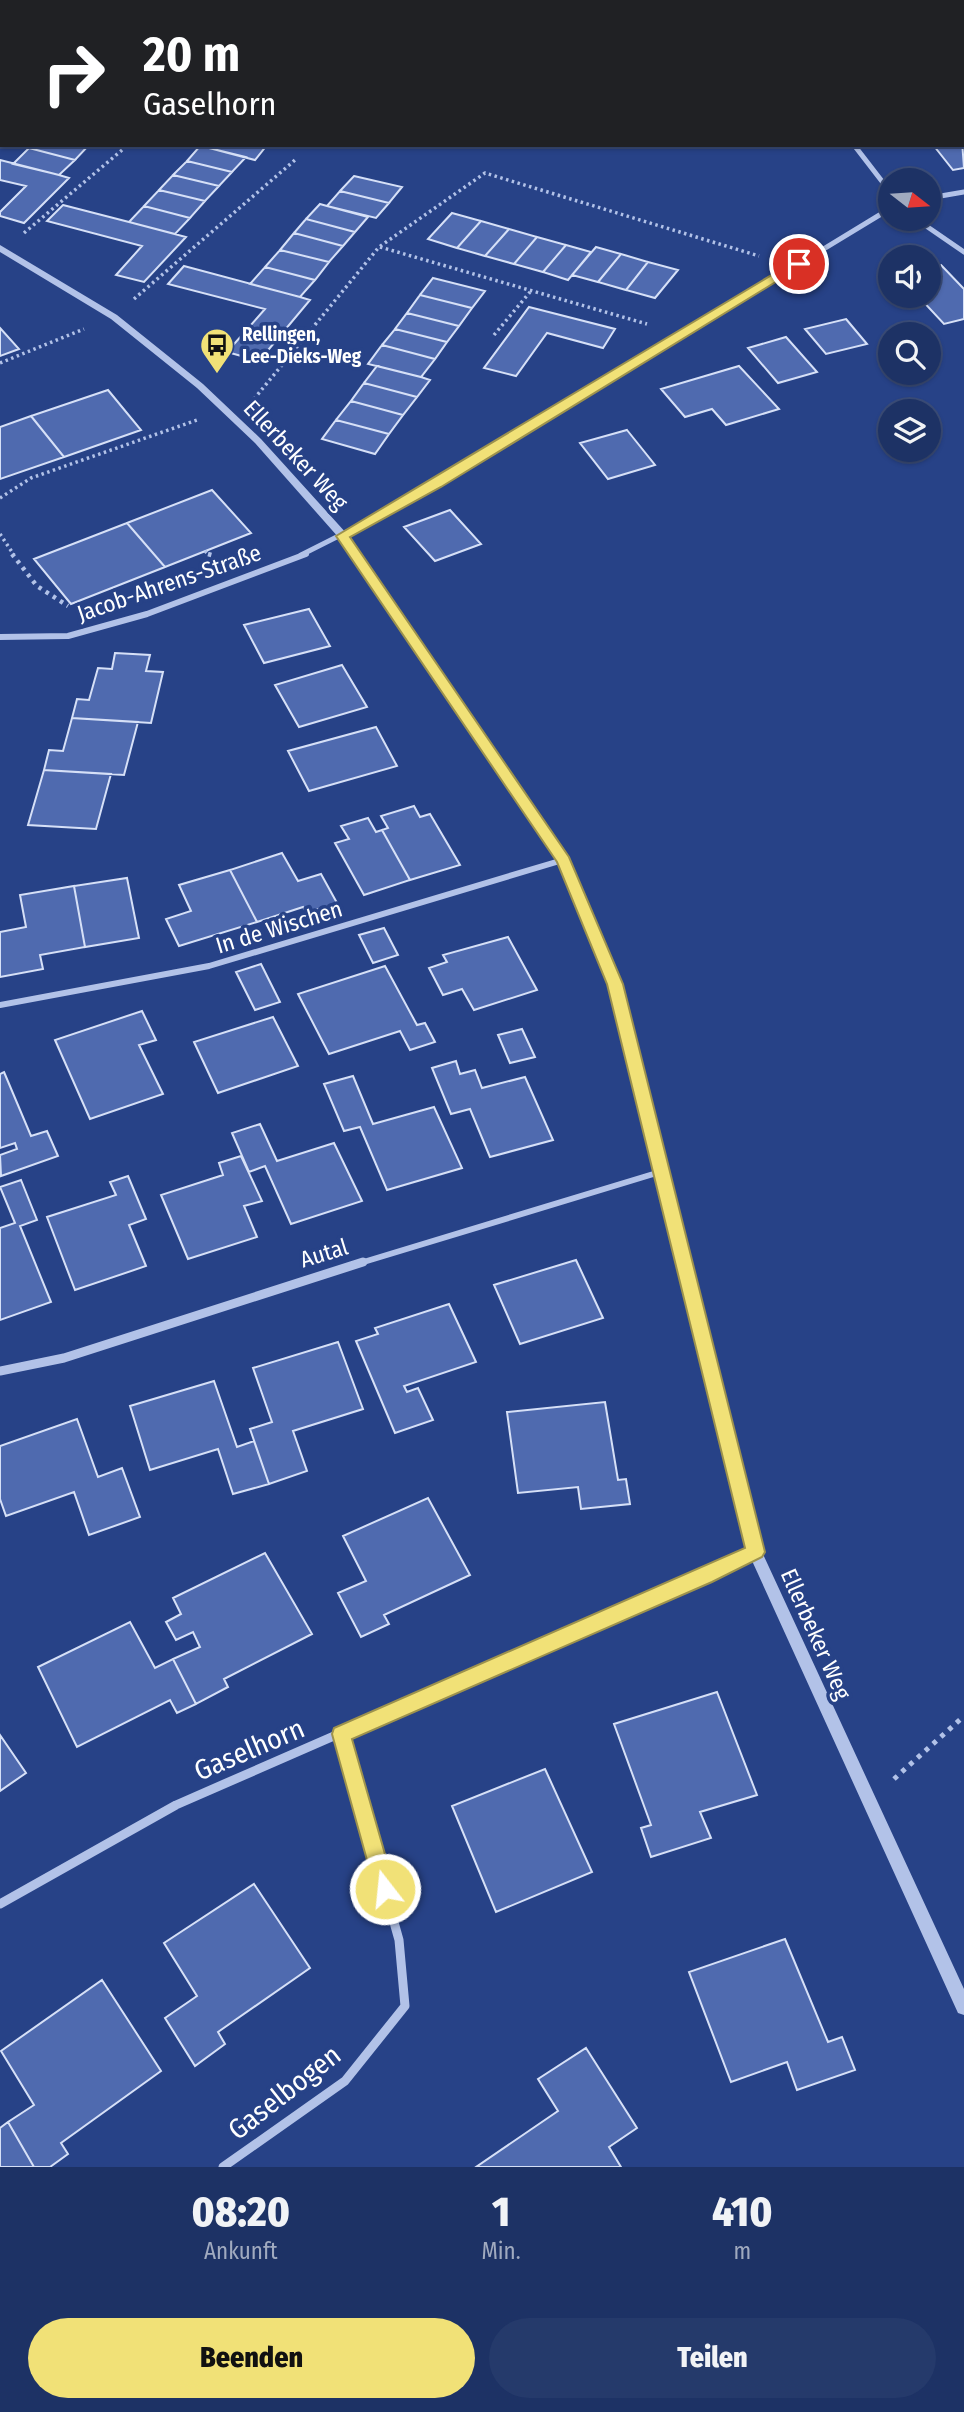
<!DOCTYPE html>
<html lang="de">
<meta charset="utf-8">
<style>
:root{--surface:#1d3265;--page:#253a6b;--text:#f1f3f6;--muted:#a0aabf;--line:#3b4d79;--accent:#f1e177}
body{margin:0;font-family:"Fira Sans Condensed",sans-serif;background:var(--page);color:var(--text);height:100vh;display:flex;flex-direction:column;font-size:26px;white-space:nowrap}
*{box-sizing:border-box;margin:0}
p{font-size:23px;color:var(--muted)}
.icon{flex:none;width:38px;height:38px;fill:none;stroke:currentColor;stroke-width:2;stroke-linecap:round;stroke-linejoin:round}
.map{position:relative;height:2167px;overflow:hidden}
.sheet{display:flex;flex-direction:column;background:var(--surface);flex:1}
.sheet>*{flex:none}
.banner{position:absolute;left:0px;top:0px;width:964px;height:147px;box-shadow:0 2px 5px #0004,0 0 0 2px var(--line);background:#202124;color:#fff;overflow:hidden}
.needle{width:46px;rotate:107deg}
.tools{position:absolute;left:878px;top:168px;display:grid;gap:14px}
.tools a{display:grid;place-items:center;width:63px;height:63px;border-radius:50%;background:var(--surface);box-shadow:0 2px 5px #0004,0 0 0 2px var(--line);font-size:35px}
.pin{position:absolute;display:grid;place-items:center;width:60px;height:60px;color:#fff;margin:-30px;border:4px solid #fff;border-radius:50%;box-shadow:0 2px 7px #0007}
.me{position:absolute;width:77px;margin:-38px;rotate:344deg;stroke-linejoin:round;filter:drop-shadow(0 0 5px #0008)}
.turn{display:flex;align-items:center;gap:24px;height:147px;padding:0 28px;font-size:32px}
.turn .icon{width:91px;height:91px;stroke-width:2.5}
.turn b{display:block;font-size:49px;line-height:60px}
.eta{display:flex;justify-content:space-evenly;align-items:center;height:119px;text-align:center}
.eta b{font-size:42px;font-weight:800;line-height:49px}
.primary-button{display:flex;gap:14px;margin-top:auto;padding:14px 28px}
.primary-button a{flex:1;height:80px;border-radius:42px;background:var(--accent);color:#111;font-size:28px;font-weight:800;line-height:80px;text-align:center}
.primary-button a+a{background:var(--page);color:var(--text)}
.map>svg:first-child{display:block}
.building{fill:#4f6aaf;stroke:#d6e0f7;stroke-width:2}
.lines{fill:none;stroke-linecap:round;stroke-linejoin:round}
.path-far2{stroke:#b2c2e8;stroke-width:3.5;stroke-dasharray:2.5 3.5;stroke-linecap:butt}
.path-far1{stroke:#b2c2e8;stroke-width:4.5;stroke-dasharray:3.5 5;stroke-linecap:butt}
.path{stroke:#b2c2e8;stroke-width:5;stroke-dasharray:4.5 6;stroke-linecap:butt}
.minor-far2{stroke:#b2c2e8;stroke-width:5}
.minor-far1{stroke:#b2c2e8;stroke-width:6}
.minor{stroke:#b2c2e8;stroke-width:9}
.tertiary{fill:#b2c2e8;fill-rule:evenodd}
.route{fill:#f1e177;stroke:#9d924d;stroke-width:2}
.labels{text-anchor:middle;stroke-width:7;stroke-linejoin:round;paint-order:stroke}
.far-poi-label{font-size:19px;font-weight:bold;fill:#fff;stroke:#274287;text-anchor:start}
.street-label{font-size:23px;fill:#fff;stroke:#274287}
.near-street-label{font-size:28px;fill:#fff;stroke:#274287}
</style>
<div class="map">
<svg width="964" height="2167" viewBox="0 0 964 2167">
<rect width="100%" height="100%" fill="#274287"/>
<path class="building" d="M962,141l2,27 -11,2 -19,-24 28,-1z
M32,145h57l-14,15 -46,-12z
M212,145h55l-12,15 -46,-12z
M200,146l9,2 37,9 -14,15 -45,-11z
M29,148l46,12 -16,15 -46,-11z
M0,160l59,15 10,3 -45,45 -24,-7v-4l26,-26 -26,-6z
M187,161l45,11 -13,14 -46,-11z
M173,175l46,11 -14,15 -46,-11z
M354,176l48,11 -13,16 -49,-12z
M159,190l46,11 -15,17 -46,-12z
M340,191l49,12 -13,15 -49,-12z
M320,204l7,2 41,11 -13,15 -49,-13z
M63,205l66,17 57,15 -42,45 -28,-7 26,-29 -95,-25z
M144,206l46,12 -15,16 -46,-12z
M452,213l29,8 -24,27 -29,-9z
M306,219l49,13 -12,14 -49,-13z
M481,221l28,8 -24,27 -28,-8z
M509,229l28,8 -23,27 -29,-8z
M294,233l49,13 -14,16 -49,-12z
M537,237l29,8 -23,27 -29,-8z
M566,245l25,7 -23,28 -25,-8z
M596,247l25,7 -23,28 -26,-7z
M280,250l49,12 -14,18 -50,-13z
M621,254l27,8 -22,28 -28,-8z
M648,262l30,8 -23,28 -29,-8z
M941,265l23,24v30l-20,5 -26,-28h11v-28z
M184,266l116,31 10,3 -51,61 -32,-9 38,-43 -97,-25z
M265,267l50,13 -15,17 -50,-13z
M433,278l52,13 -13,17 -52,-13z
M420,295l52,13 -13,18 -52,-13z
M529,307l86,22 -12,19 -56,-15 -31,43 -32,-8z
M407,313l52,13 -12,16 -52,-13z
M846,319l21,25 -41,10 -21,-25z
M0,328l19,21 -19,7z
M395,329l52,13 -12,17 -53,-14z
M786,337l31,35 -39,11 -30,-35z
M382,345l53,14 -14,18 -53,-13z
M377,366l44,11 9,3 -13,17 -53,-14z
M739,366l40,43 -53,16 -14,-16 -27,8 -24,-28z
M364,383l53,14 -14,18 -52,-14z
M108,390l33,40 -77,27 -33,-41z
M351,401l52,14 -14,19 -53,-14z
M31,416l33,41 -64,22v-52z
M336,420l53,14 -14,20 -53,-15z
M627,430l28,35 -47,14 -28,-36z
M212,490l39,43 -86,34 -38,-44z
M450,510l31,34 -46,17 -31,-34z
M127,523l38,44 -94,37 -37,-45z
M309,609l21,37 -66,17 -20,-38z
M115,653l35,2 -4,16 17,1 -12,51 -79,-5 5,-19 12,1 9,-32 14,1z
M342,665l25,42 -68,20 -24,-42z
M72,718l66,4 -14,53 -80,-5 5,-20 14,1z
M376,727l21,39 -88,25 -21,-40z
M44,770l67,4 -15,55 -68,-4z
M414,806l6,11 10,-3 30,51 -50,15 -28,-50 6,-2 -7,-12z
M368,818l8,14 6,-2 28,50 -46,15 -29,-52 14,-4 -8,-13z
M282,853l16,28 23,-7 16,29 -30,10 -4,-6 -46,15 -27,-52z
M230,870l27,52 -78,24 -13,-27 25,-8 -12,-26z
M127,878l12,60 -54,9 -11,-61z
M74,886l11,61 -45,8 3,14 -43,8v-45l26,-5 -6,-32z
M384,928l14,27 -25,8 -14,-28z
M508,937l29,53 -63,20 -12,-21 -19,6 -14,-27 18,-6 -4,-7z
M261,964l19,38 -25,8 -19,-38z
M385,966l32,59 8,-2 10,19 -25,8 -10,-19 -71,23 -31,-60z
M142,1011l14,29 -17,5 24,49 -73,25 -35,-79z
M273,1017l25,49 -80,27 -24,-51z
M522,1029l13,28 -25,6 -12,-28z
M456,1061l4,13 15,-4 7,18 43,-11 28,63 -63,17 -20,-48 -19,5 -19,-46z
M4,1072l27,64 16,-5 11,25 -57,20 -1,-21 17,-6 -2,-6 -15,5v-74z
M353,1076l20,48 61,-17 28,61 -75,22 -27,-63 -16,4 -20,-47z
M260,1124l17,37 57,-18 28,58 -71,23 -26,-58 -16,6 -17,-39z
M241,1156l21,45 -18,5 13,31 -69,22 -27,-64 62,-20 -4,-12z
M128,1176l18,43 -17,6 17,41 -71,24 -28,-73 69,-22 -6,-13z
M21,1180l16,40 -17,6 31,76 -51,18v-92l15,-5 -15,-36z
M576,1260l27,58 -83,26 -26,-59z
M449,1304l27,58 -72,24 3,6 11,-4 15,32 -38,13 -39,-92 22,-7 -3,-6z
M338,1342l25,67 -70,22 14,40 -38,13 -19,-55 22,-7 -19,-54z
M214,1381l23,66 17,-6 15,43 -36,10 -15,-45 -68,21 -20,-64z
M605,1402l13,78 8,-1 4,25 -49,5 -3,-22 -60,6 -11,-81z
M77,1419l21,58 24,-9 18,49 -51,18 -15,-43 -68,24 -6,-17v-53z
M428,1498l42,77 -86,40 5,9 -28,13 -23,-44 28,-12 -23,-45z
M265,1553l47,81 -88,45 4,8 -32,17 -23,-45 27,-12 -7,-15 -17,8 -10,-18 15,-8 -8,-16z
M130,1622l25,46 18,-9 23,45 -19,9 -7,-13 -93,47 -39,-80z
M717,1692l40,103 -57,17 11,26 -60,19 -10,-29 10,-3 -37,-101z
M0,1735l26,38 -26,18z
M545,1769l47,103 -96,40 -44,-106z
M254,1884l56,84 -92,64 7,12 -30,22 -30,-48 32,-22 -33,-53z
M785,1939l43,103 14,-5 13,33 -58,20 -10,-28 -56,20 -42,-110z
M102,1980l59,91 -100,72 7,11 -18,13h-16l-26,-45 26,-17 -33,-54z
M586,2048l51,80 -28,19 12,20h-145l82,-56 -20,-32z
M8,2122l26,45h-34v-39z"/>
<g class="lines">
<path class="path-far2" d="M24,233l104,-88
M380,247l267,77
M134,299l161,-139
M494,335l36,-43
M0,363l84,-34
M254,399l125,-152 106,-74 274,83
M0,498l31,-20 166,-58
M0,534l14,21
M205,551l4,4"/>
<path class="path-far1" d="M12,554l25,32 31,20
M208,554l7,2"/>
<path class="path" d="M894,1779l70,-63"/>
<path class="minor-far2" d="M684,0l2,2
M854,145l37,48
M929,198l35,-6
M916,219l48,33
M301,555l113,-57 477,-290"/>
<path class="minor-far1" d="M0,637l68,-1 79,-22 159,-60
M0,1005l209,-39 354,-106
M357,1264l303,-92"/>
<path class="minor" d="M0,1371l64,-13 299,-96
M0,1904l176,-99 579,-253
M223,2167l122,-86 60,-75 -6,-66 -58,-206"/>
<path class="tertiary" d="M0,245l117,70 86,69 58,55 86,95 222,326 52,124 141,568 202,437v26l-6,-2 -210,-461 -139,-568 -51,-123 -219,-323 -84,-95 -58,-55 -86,-69 -111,-67z"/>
</g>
<path class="route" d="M795,261l10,3 -364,223 -91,50 219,320 54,127 142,568 -3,5 -50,25 -360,157 43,150 -3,7 -7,3 -7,-3 -3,-7 -43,-155 2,-6 411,-180 -138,-564 -50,-122 -221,-326z"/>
<defs>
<g id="bus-pin" transform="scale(1.75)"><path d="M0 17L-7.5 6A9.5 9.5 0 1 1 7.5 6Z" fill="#f1e177" stroke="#274287"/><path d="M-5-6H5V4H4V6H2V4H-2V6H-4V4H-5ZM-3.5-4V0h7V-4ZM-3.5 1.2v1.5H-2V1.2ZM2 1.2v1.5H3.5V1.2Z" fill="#111"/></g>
</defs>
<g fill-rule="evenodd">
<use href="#bus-pin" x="217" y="345"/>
</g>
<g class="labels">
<g class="far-poi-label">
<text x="242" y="341">Rellingen,<tspan x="242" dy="22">Lee-Dieks-Weg</tspan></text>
</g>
<g class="street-label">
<text transform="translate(296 455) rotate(47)" y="8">Ellerbeker Weg</text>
<text transform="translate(169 583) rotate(-19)" y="8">Jacob-Ahrens-Straße</text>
<text transform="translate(279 927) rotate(-17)" y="8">In de Wischen</text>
<text transform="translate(324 1253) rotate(-17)" y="8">Autal</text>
<text transform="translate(816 1634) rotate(66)" y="8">Ellerbeker Weg</text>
</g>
<g class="near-street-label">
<text transform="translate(249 1749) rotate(-23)" y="10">Gaselhorn</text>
<text transform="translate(284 2092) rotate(-38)" y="10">Gaselbogen</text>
</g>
</g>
</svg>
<div class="tools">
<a><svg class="needle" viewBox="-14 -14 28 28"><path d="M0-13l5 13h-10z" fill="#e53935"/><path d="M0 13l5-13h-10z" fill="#a0aabf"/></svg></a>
<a><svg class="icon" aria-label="sound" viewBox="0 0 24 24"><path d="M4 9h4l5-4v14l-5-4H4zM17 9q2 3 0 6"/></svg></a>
<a><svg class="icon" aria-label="search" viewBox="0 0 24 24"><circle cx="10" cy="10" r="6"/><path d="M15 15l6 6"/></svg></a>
<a><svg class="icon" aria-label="layers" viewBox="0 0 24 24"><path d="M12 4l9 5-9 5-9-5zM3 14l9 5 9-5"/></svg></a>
</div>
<div class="pin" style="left:799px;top:264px;background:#d93025"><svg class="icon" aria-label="arrive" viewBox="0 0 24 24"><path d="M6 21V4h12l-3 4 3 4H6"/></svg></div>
<svg class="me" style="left:385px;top:1889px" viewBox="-20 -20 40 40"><circle r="17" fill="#f1e177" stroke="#fff" stroke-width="3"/><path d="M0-11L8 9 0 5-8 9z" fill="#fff"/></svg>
<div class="banner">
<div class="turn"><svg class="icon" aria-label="right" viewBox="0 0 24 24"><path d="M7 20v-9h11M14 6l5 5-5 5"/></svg><div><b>20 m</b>Gaselhorn</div></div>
</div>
</div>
<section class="sheet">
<div class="eta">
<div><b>08:20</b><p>Ankunft</p></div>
<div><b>1</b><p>Min.</p></div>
<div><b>410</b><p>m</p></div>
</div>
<div class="primary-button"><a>Beenden</a><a>Teilen</a></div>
</section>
